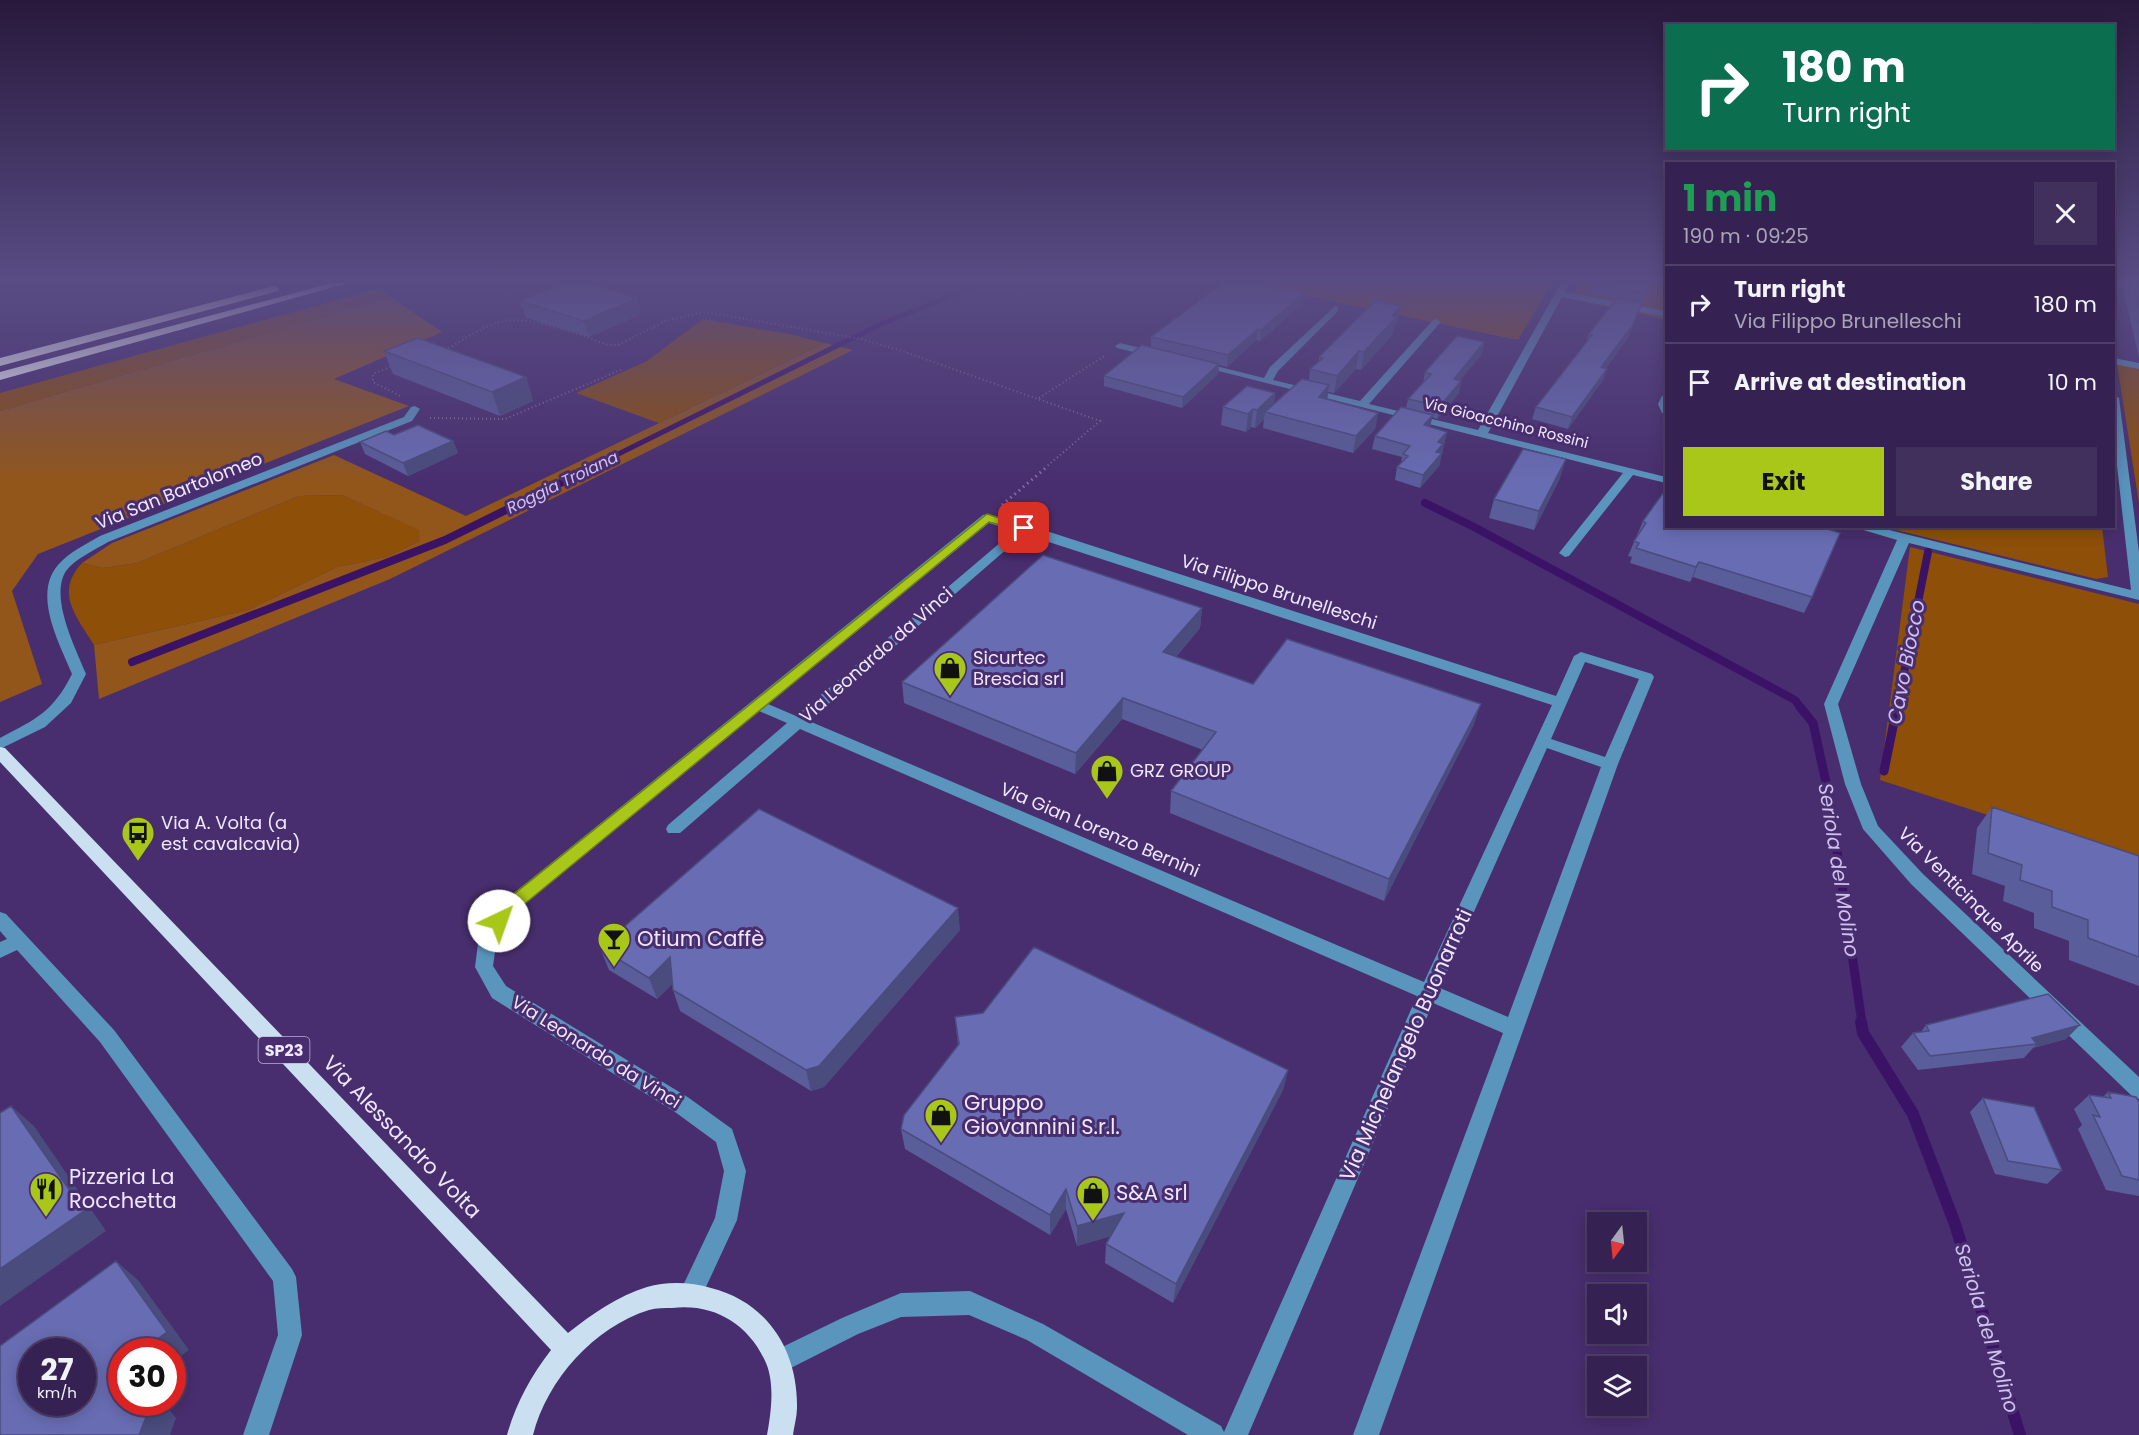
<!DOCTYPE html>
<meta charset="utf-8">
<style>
:root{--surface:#362252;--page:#412f5c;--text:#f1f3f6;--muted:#aaa4b8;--line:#503f69;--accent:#a9c719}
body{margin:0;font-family:Poppins,sans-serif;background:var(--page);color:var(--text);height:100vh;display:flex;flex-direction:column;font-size:22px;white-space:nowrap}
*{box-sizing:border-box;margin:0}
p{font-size:20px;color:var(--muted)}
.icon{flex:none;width:33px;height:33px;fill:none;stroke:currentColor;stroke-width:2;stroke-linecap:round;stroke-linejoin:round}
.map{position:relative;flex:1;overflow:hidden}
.drawer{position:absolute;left:1665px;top:162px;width:450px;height:366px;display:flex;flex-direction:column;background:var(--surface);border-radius:0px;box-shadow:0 3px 15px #0003,0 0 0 2px var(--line)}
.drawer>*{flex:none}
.guide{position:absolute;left:1665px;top:24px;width:450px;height:126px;border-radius:0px;box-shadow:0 3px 15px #0003,0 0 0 2px var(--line);background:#0b6e4f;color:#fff;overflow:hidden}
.needle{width:39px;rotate:195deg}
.controls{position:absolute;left:1587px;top:1212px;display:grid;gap:12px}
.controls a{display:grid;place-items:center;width:60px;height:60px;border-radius:0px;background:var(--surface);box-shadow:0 3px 15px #0003,0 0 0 2px var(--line);font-size:30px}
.speed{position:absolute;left:18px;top:1338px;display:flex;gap:12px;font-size:30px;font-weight:700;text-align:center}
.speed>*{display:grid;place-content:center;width:78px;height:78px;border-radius:50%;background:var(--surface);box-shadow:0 3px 15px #0003,0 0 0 2px var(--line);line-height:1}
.speed small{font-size:15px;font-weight:400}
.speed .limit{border:9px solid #d22;background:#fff;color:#111}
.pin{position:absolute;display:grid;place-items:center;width:51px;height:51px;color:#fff;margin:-26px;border-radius:12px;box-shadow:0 3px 9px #0006}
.me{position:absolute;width:66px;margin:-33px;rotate:42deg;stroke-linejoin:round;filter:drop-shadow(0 0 4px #0008)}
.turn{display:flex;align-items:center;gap:21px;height:126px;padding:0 18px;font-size:27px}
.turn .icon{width:78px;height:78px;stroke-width:2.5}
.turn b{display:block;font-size:42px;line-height:51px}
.round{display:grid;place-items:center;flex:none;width:63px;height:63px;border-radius:0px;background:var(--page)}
.overview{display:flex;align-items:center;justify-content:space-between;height:102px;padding:0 18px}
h1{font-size:36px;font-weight:700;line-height:45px;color:#1e9e55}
.button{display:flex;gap:12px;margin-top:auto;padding:12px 18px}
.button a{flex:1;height:69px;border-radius:0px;background:var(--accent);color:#111;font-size:24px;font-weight:700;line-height:69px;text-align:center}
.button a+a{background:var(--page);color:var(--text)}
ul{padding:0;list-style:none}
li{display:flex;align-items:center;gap:18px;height:78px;padding:0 18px;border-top:2px solid var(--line)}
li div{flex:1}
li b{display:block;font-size:22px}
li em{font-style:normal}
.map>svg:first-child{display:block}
.green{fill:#8e4f08}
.forest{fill:#92561a}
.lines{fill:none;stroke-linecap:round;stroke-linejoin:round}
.stream-far3{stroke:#3b1366;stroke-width:5}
.stream-far2{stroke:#3b1366;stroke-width:8}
.stream-far1{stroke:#3b1366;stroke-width:9}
.stream{stroke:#3b1366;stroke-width:12}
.path-far1{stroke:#8571a3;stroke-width:2;stroke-dasharray:1 3;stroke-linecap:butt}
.path{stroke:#8571a3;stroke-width:3;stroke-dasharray:1.5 4;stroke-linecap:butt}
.minor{fill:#5a95be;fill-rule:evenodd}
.major{fill:#cae0f1;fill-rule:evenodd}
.highway{fill:#fbfcfb;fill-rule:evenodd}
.wall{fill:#595d99}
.shaded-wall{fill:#494c7d}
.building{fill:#686cb2;stroke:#494c7d;stroke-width:1.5;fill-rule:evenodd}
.route{fill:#a9c719;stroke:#6e8110;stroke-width:1.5}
.labels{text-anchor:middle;stroke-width:6;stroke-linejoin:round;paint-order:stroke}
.far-street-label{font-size:15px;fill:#efe7ff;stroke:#482e6e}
.far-water-label{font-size:16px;font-style:italic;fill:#d0c1ef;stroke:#482e6e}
.shield{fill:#482e6e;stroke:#bdb0d4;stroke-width:1.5}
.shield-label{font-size:16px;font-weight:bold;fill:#efe7ff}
.street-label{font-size:18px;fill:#efe7ff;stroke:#482e6e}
.poi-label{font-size:18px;fill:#efe7ff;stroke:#482e6e;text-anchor:start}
.water-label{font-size:20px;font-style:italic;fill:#d0c1ef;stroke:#482e6e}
.near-poi-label{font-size:21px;fill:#efe7ff;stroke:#482e6e;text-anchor:start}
.near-street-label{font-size:21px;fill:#efe7ff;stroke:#482e6e}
</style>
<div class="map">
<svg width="2139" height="1435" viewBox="0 0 2139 1435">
<rect width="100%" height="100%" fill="#482e6e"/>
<path class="green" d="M1244,283h308l-34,57z
M1579,283h87v37l-95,-21z
M380,288l11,9 -391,114v-18z
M703,319l86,15 36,9 -166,80 -83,-30 71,-32z
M2117,364l22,4v135z
M342,495l78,35v11l-34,16 -49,10 -89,43 -154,35c-17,-28 -40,-52 -12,-82l21,5 34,-5 162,-67z
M1884,527h218l6,50 -12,2z
M1910,547l229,57v260l-259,-84z"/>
<path class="forest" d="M391,297l51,35 -108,47 75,27 -371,148 -26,37 30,93 -42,18v-291z
M825,343l28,7 -463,229 -291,120 -5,-54 154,-35 89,-43 49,-10 34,-16 -1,-11 -77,-35 -43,1 -162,67 -34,5 -21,-5 30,-20 222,-88 132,61z"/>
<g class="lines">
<path class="stream-far3" d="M592,467l287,-142 103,-42"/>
<path class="stream-far2" d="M1425,503l49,24 321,173 6,8
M132,662l313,-122 150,-74
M1897,708l31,-156"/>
<path class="stream-far1" d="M1800,707l13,16 16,73 33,227
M1884,771l13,-64"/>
<path class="stream" d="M1861,1022l2,11 50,81 42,110 65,211"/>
<path class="path-far1" d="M445,350c19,-10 38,-25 59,-29 30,-5 76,15 105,24h9l47,-24 40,-9 156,27 44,13 195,69 -54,46
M394,365l-21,9v8l29,15
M1039,398l67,-43
M430,418l75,1 118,-50"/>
<path class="path" d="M1002,505l46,-39"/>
<path class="minor" d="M1561,283h8l-5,9 102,19v6l-104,-20 -74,136 178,44v6l-33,-8 -64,81 -4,1 -6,-4 64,-80 -428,-108 5,-3 64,16 6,-11 65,-61 3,1v4l-60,60 -5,9 87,21 73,-81 3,-1 5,3 -2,2 -70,80 109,26z
M1120,343l37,9 2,2 -5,3 -37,-9 -2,-2z
M2114,358l25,5v6l-25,-5z
M1666,395v19l-4,-1 -4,-9 4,-8z
M2114,395l5,3 20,154v48l-230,-57 -71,161 23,80 17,42 45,48 216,203v22l-7,-3 -221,-212 -48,-55 -18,-45 -21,-80 73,-164 -47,-14h23l258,64 -17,-151z
M415,406l5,3 -8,12 -304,121c-13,8 -32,16 -42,29 -17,26 10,78 20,103l-15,29 -26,24 -45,22v-11c36,-19 53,-26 72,-64 -12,-30 -40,-79 -14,-109 11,-13 27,-20 42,-29l304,-119 7,-10z
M987,514l41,11 528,171 18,-40 7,-4 71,22 2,3 -36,87 -239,671h-26l150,-402 -70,-30 -185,432h-60l-161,-95 -58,-25 -68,2 -43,17 -79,40 -9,-3 -3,-9 3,-9 72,-35 59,-25 69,-2 73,33 178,102 3,6 193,-436 -617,-267 -120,104h-12l-2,-4 2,-4 119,-102 -28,-12 -243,200 -19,27 -4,28 13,20 183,112 43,31 14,42 -9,49 -38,82 -8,4 -8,-4 -4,-8 36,-76 9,-47 -8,-29 -41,-30 -183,-114 -17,-31 4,-31 25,-35 479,-386zM989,523l25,8 -218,185 -28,-12zM1024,534l528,171 -128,277 -615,-261zM1585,662l54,17 -34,78 -54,-18zM1547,748l54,19 -93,250 -68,-29z
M0,912l6,2 108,116 178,239 4,8 6,58 -33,100h-26l35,-100 -5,-54 -173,-239 -83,-92 -17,8v-16l7,-3 -7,-8z"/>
<path class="major" d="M0,747l5,1 563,585c24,-19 50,-37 79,-46 20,-6 44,-5 64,1 56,14 87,62 86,120 0,9 -3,18 -4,27h-26c4,-21 8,-51 -1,-72 -17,-39 -52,-60 -94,-55 -7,0 -16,0 -23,2 -55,17 -102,70 -116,125h-26c9,-32 24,-59 44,-85l-551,-588z"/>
<path class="highway" d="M332,283h16l-348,97v-8z
M274,286l4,1v4l-278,75v-8z"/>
</g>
<path class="wall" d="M1593,283h58l-9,21h-1l-13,34 -22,30 1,1 -4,11 -35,49 -36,-10 4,-12 50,-64 3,-9 28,-35 -27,-5z
M2114,283h25v75l-16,-70 -7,-1z
M1304,293l-2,11 -42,37 -4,-1 -29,27 -8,-2 -1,9 -36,34 -78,-22v-10l47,-29v-10z
M520,301l121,13 -52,23 -63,-19z
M1398,322l-4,5 -1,7 -32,36 -5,-1 -22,24 -6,-1 -1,7 51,14 -3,16 -22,24 -90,-25 1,-9 -9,9 -4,-1 -5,5 -25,-7 2,-18 52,-14 -1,11 35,-24 1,-11 9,-7v-5z
M1484,342l-2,12 -22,26 1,1 -2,12 -22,26 -5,-2 -2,10 17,5 -8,34 -19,22 -25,-8 2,-13 4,-3 1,-7 -30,-8 3,-13 31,-28 2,-9 15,-16 2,-11z
M384,351l142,26 7,24 -33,15 -107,-42z
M394,435l59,6 5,12 -50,23 -43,-22 -5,-12z
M1560,478l-26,52 -45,-12 5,-19z
M1643,521l169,76 -8,16 -111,-36 -3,5 -60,-19 2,-6 -4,-1z
M1202,608l-2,20 -24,29 77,27 221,40 -90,177 -214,-88 1,-22 32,-41 -81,-31 -47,55 -171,-71 -2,-21z
M1992,807l147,49v130l-70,-26v-19l-35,-13v-15l-31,-12 2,-15 -33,-12 5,-46z
M960,930l-136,157 -13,4 -131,-80 -7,-21 -1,-6 -15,15 -48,-29 -9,-22z
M955,1017l333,53 -5,20 -110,213 -68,-40 1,-19 5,-8 -34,10 -11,-37 -16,26 -145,-86 -4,-20 57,-83z
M1926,1025l140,14 -33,9 -9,10 -106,12 -17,-23 12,-14 8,-1z
M2108,1092l31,10v94l-33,-6 -28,-61 4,-4 -8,-16 15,-14 14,2z
M1983,1098l79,72 -15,14 -52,-10 -25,-62z"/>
<path class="shaded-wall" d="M1650,283h1l-9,21 4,-11z
M1304,293l-2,11 -42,37 1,-11z
M637,298l4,16 -52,23 -5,-16z
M1642,303l-14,35 -30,41 3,-12z
M1401,306l-3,16 -4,5 -1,7 -32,36 3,-18 28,-36z
M1258,329l-2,11 -29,27 1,-12z
M1484,342l-2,12 -31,37 3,-12z
M1359,351l-3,18 -22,24 3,-17z
M1219,364l-1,10 -36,34 1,-11z
M1607,369l-4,11 -35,49 4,-12z
M526,377l7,24 -33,15 -8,-24z
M1461,381l-2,12 -22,26 3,-13z
M1329,385l-2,16 -8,-4z
M1275,393l-2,18 -8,1 -1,7 -9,9 2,-18z
M1253,409l-2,18 -5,5 2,-18z
M1378,413l-3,16 -22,24 3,-17z
M1433,415l-3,12 -6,-2z
M1447,432l-8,34 -19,22 3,-13 15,-33z
M453,441l5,12 -50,23 -5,-13z
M1566,459l-6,19 -26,52 5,-19z
M1699,562l-6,15 -3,5 6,-15z
M1202,608l-2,20 -38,45 1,-21z
M1123,698l-1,21 -47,55 1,-21z
M1481,704l-7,20 -90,177 5,-22z
M958,908l2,22 -136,157 -13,4 -5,-21z
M670,957l8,22 -21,20 -8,-21z
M2080,1025l-14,14 -33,9 4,-4 -5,-6z
M1288,1070l-5,20 -110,213 3,-19z
M11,1106l23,20 72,105 -106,75v-37z
M1066,1189v20l-16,26v-20z
M1124,1213l-1,20 -46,13v-20z
M116,1261l22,19 51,70 -8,6 -9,20v-24h-19z
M152,1402h11l13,16 -6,17h-31z"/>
<path class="building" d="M566,283h20l51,15 -53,23 -64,-20z
M1223,283h32l49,10 -43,37 -3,-1 -30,26 -77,-18z
M1593,283h57l-4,10 -53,-9z
M2133,283h6v25z
M1617,298l25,5 -10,23 -31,41 6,2 -35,48 -36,-10 56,-72 -3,-1z
M1376,300l25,6 -9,10 4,1 -32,35 -5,-1 -22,25 -27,-7 13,-11 -4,-1z
M1457,336l27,6 -30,37 7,2 -21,25 -32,-7 23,-25 -6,-2z
M418,338l108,39 -34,15 -108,-41z
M1142,345l77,19 -36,33 -79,-21z
M1302,379l27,6 -10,12 59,16 -22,23 -91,-24z
M1247,386l28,7 -18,17 -4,-1 -5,5 -25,-7z
M1401,407l32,8 -9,10 23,7 -9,10 5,2 -7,8 6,1 -19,22 -26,-8 11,-11 -5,-2 7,-8 -35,-10z
M418,425l35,16 -50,22 -43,-21 26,-11 8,4z
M1523,449l43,10 -27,52 -45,-12z
M1666,489v37h152l22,7 -28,64 -113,-35 -3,5 -60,-19 3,-5 -5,-2 12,-18 -3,-2z
M1043,555l159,53 -39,44 90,32 34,-45 194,65 -92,175 -218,-88 45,-59 -93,-34 -47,55 -174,-71z
M1992,807l147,49v101l-51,-19v-18l-36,-13v-16l-32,-11 2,-15 -34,-12z
M759,809l199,99 -139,158 -13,4 -133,-80 -3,-33 -21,21 -49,-30z
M1034,947l254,123 -112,214 -70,-40 18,-31 -47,13 -11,-37 -16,26 -149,-86 3,-14 55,-71 -4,-27 28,-4z
M2048,994l32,31 -48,13 5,6 -107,12 -17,-23 16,-2 -3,-6z
M2108,1092l28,5 3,5v78l-17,-4 -29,-61 7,2 -11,-22 22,3z
M1983,1098l51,9 28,63 -54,-9z
M11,1106l73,105 -84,58v-156z
M116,1261l51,71 -8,6 -6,14h-31v50h30l-13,33h-139v-89zM32,1352h50v50h-50z"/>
<linearGradient id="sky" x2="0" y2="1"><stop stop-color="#28193c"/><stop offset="0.58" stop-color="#584c84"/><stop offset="1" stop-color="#584c84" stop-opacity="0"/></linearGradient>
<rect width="2139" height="484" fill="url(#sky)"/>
<path class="route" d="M987,514l43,14 -6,3 -35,-9 -473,389c-7,8 -11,19 -23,15l-2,-5 13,-19z"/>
<defs>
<g id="shop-pin" transform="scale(1.725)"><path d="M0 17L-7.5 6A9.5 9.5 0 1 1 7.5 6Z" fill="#a9c719" stroke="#482e6e"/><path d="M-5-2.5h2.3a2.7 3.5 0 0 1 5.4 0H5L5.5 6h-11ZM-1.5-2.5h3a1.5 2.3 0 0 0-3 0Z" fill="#111"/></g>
<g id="bus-pin" transform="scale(1.725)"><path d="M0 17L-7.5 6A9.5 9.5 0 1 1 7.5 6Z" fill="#a9c719" stroke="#482e6e"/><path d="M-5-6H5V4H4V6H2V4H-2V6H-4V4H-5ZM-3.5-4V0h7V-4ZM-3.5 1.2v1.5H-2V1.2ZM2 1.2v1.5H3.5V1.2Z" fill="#111"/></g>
<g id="bar-pin" transform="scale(1.725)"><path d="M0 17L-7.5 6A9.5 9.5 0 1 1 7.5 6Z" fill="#a9c719" stroke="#482e6e"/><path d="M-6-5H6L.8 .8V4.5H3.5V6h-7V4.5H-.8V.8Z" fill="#111"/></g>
<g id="restaurant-pin" transform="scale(1.725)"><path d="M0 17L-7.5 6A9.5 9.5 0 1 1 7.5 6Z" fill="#a9c719" stroke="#482e6e"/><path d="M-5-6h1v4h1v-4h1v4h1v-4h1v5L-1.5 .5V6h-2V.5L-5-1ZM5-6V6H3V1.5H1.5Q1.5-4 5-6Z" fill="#111"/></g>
</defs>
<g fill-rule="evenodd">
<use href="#shop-pin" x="950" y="668"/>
<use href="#shop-pin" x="1107" y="771"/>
<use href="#bus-pin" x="138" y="833"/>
<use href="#bar-pin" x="614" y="939"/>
<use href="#shop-pin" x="941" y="1115"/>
<use href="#restaurant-pin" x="46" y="1189"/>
<use href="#shop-pin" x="1093" y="1193"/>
</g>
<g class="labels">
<g class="far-street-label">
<text transform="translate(1506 423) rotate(14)" y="5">Via Gioacchino Rossini</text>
</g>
<g class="far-water-label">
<text transform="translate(562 482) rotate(-26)" y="6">Roggia Troiana</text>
</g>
<rect class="shield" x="258.5" y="1037" width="51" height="26" rx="4.5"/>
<g class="shield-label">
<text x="284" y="1056">SP23</text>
</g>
<g class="street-label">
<text transform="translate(179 491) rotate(-22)" y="6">Via San Bartolomeo</text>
<text transform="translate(1279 592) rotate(18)" y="6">Via Filippo Brunelleschi</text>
<text transform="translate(876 655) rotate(-41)" y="6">Via Leonardo da Vinci</text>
<text transform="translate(1100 830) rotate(23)" y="6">Via Gian Lorenzo Bernini</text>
<text transform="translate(1971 900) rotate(45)" y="6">Via Venticinque Aprile</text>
<text transform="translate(596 1052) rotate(32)" y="6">Via Leonardo da Vinci</text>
</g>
<g class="poi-label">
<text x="973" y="664">Sicurtec<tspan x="973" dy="21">Brescia srl</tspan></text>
<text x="1130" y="777">GRZ GROUP</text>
<text x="161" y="829">Via A. Volta (a<tspan x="161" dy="21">est cavalcavia)</tspan></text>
</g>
<g class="water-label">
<text transform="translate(1906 662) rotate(-79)" y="7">Cavo Biocco</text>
<text transform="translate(1839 870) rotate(81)" y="7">Seriola del Molino</text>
<text transform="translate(1987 1328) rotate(73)" y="7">Seriola del Molino</text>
</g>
<g class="near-poi-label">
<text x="637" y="946">Otium Caffè</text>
<text x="964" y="1110">Gruppo<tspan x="964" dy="24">Giovannini S.r.l.</tspan></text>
<text x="69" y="1184">Pizzeria La<tspan x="69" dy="24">Rocchetta</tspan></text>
<text x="1116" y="1200">S&amp;A srl</text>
</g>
<g class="near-street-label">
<text transform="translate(1406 1045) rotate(-66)" y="7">Via Michelangelo Buonarroti</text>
<text transform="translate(402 1137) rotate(46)" y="7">Via Alessandro Volta</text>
</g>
</g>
</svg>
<div class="controls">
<a><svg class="needle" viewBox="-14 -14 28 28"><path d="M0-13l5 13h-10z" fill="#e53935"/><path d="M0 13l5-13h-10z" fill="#aaa4b8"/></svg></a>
<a><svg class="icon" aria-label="sound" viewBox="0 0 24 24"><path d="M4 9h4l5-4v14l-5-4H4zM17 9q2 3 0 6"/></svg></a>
<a><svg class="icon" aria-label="layers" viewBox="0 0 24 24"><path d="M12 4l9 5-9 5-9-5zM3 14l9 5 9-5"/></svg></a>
</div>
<div class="speed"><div>27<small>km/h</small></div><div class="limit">30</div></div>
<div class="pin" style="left:1024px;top:528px;background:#d93025"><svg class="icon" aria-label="arrive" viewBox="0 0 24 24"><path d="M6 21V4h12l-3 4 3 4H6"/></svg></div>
<svg class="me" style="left:499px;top:921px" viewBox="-20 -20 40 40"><circle r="19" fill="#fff"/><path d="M0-13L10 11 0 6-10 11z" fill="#a9c719"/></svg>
<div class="guide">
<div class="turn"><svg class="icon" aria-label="right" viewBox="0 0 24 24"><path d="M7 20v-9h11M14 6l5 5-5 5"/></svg><div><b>180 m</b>Turn right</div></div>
</div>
<section class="drawer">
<div class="overview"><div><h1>1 min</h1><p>190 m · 09:25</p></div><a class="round"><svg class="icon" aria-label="close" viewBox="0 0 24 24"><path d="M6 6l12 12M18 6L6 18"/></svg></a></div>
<ul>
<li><svg class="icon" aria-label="right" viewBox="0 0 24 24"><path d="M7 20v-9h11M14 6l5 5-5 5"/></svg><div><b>Turn right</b><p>Via Filippo Brunelleschi</p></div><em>180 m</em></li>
<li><svg class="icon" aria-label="arrive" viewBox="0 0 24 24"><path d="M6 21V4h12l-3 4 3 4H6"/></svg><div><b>Arrive at destination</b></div><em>10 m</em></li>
</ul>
<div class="button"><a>Exit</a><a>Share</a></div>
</section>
</div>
